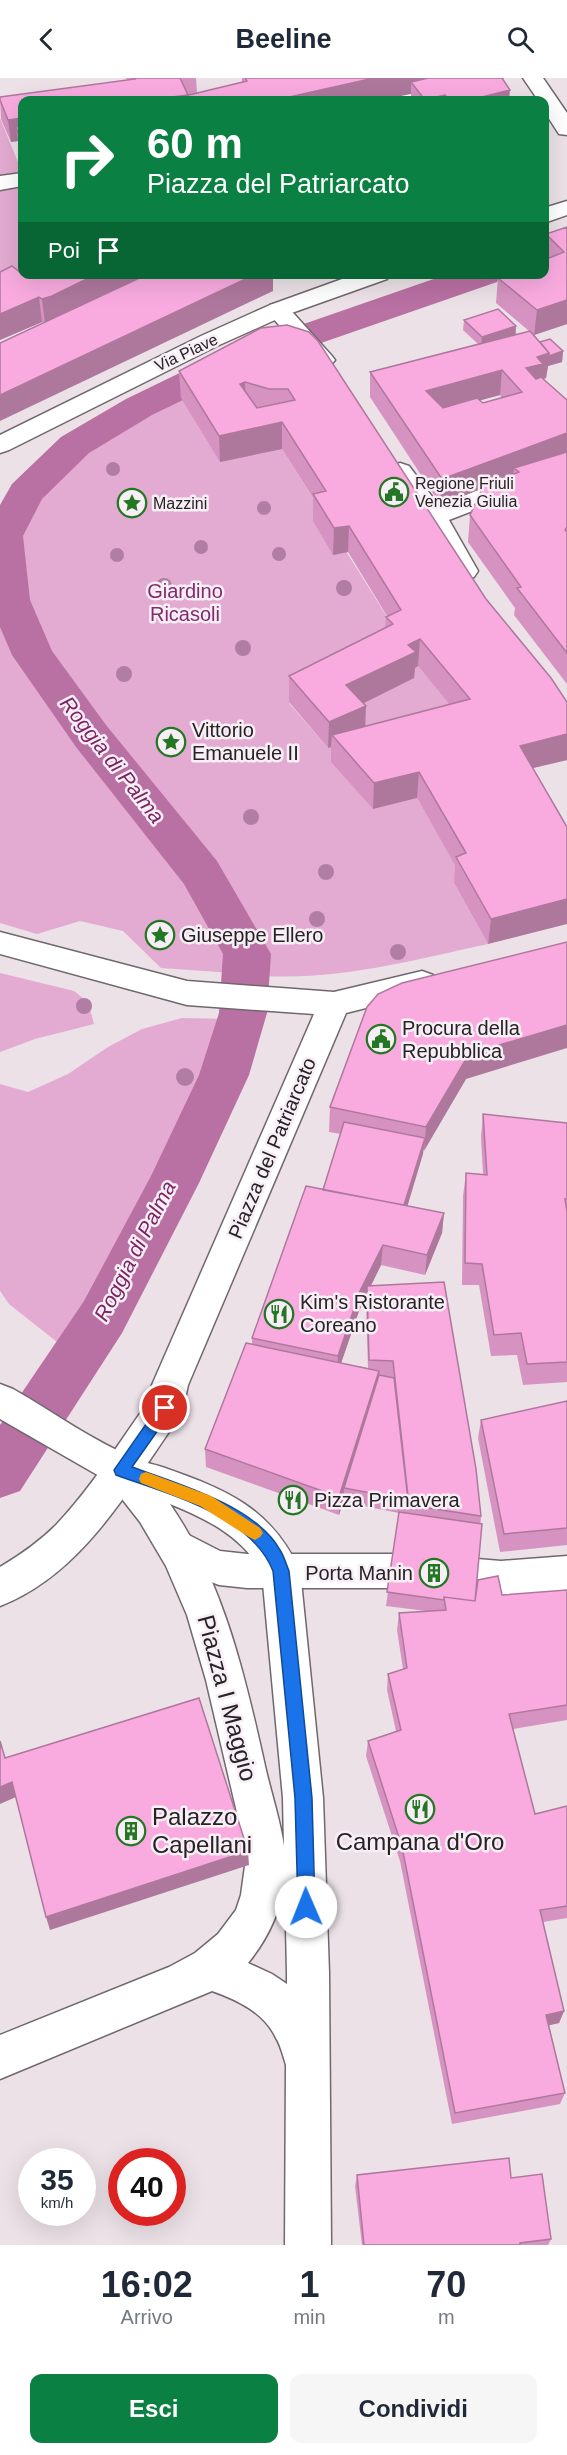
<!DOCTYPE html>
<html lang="it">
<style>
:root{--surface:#fff;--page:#f6f6f7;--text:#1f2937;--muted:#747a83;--accent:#0b8043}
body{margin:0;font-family:Helvetica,sans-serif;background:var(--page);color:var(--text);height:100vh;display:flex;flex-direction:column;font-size:22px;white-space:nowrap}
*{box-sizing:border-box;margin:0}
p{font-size:20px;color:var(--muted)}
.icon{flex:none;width:33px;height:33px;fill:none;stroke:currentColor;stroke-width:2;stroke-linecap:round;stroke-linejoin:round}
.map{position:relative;height:2167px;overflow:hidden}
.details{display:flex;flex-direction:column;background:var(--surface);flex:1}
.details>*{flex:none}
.hud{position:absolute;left:18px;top:18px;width:531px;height:183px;border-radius:12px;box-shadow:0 6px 24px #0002;background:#0b8043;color:#fff;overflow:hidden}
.speed{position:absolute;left:18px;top:2070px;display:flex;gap:12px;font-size:30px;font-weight:700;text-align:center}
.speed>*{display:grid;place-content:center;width:78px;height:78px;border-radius:50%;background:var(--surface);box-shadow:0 6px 24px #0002;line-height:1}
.speed small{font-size:15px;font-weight:400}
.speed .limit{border:9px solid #d22;background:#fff;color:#111}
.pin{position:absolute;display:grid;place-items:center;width:51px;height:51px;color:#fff;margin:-26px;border:3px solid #fff;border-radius:50%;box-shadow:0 2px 6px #0007}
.me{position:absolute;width:66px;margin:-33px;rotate:359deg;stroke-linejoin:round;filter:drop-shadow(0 0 4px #0008)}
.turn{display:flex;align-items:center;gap:21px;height:126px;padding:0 30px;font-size:27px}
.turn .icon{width:78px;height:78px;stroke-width:2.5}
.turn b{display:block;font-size:42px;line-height:51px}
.then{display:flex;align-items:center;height:57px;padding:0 30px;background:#0003;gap:12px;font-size:22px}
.eta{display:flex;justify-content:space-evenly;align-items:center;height:102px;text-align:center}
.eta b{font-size:36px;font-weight:700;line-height:42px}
.cta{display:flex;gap:12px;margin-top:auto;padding:12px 30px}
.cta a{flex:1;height:69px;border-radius:12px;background:var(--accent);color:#fff;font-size:24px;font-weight:700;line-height:69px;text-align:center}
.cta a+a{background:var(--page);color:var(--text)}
header{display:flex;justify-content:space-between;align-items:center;height:78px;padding:0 30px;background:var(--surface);font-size:27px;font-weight:700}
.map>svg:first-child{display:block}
.green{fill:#e3abd1}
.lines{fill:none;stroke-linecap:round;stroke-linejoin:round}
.canal{fill:#b970a3;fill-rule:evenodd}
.minor-casing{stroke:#70686d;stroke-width:3}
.tertiary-casing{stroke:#70686d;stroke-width:3}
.minor{fill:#fff;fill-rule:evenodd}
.tertiary{fill:#fff;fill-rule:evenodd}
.tree{fill:#b27da4}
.wall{fill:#d693c1;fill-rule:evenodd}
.shaded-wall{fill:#ae789d}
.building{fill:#f9abe0;stroke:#ae789d;stroke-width:1.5;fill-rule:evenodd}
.route{fill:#1a73e8;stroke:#114b97;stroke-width:1.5}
.slow{fill:#f59e0b}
.labels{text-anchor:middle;stroke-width:5;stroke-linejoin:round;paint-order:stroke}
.far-street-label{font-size:16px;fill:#262325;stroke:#f8eef5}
.far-poi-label{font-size:16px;fill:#262325;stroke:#f8eef5;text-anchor:start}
.park-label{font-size:20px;fill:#832b6d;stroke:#f8eef5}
.poi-label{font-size:20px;fill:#262325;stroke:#f8eef5;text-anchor:start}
.street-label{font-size:20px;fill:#262325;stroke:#f8eef5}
.water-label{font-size:21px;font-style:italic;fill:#7b2365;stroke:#f8eef5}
.near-street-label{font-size:24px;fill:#262325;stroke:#f8eef5}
.near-poi-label{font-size:24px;fill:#262325;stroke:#f8eef5;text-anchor:start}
</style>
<header><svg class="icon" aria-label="back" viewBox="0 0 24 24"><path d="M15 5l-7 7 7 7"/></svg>Beeline<svg class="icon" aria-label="search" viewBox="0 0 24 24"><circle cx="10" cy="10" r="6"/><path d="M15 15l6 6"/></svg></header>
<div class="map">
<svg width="567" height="2167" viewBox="0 0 567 2167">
<rect width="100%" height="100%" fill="#ebe1e7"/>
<path class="green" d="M0,40l22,54v1l-22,3z
M22,105v91l-22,22v-109z
M181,320l101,51 117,187 -110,67 39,45 37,-15 -19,-21 72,-46 50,60 -95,83 44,-11 47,81 -10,4 34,61c-75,16 -146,36 -224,32l-2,-20 -47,-81 -94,-115 -62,-86 -17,-28 -19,-49 -10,-53 4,-19 13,-23 42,-40 24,-18z
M0,509l6,35 21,39 170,218 38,78 -2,16 -72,-5 -38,-37 -43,-10 -43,13 -37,-11z
M0,895l74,18 14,11 6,22 -59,15 -35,13z
M182,940l48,1 -83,182 -48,86 -37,59 -53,-42 -9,-13v-207l28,8 40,-18 40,-27 34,-18z"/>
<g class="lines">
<path class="canal" d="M448,196h53l-4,8 -248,86 -97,47 -63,38 -47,46 -19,37 7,64 22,51 54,74 111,136 54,93 -4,59 -18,62 -50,108 -77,150 -102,158 -20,7v-73l84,-124 67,-125 48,-101 20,-62 4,-59 -39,-70 -108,-137 -64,-92 -12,-28v-122l12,-21 49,-47 65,-38 97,-47z"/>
<g class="minor-casing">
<path id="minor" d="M465,0h37l-3,4 -77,18h-35l3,-4z
M523,0h20l24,35v22l-8,-1 -15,-23v-11h-6z
M22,95v13l-22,4v-14z
M278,225l8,2 45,50 4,5 -4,5 -8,2 -8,-2 -45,-50 -4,-5 4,-5z
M567,383v16l-61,21 -57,22 29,51 -4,6 -9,2 -9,-2 -33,-57 -36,-49 4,-5 9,-3 9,3 30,40 49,-20z
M0,854l187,49 147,11 88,-21 11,4 4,8 -4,8 -87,22 -158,372 -5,23 -5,11c-49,69 -95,155 -178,187v-39c20,-12 39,-25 56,-42 35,-37 63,-82 92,-123l4,-17 162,-371 -127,-9 -187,-51z
M175,1450l45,23 27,3h145l13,5 6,12 -6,12 -13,5h-145l-28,-3 -38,-15 -19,-13 -6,-12 6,-12z
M567,1478v34c-34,3 -71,11 -103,-2l-6,-12 6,-12 13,-5 24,2z"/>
</g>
<g class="tertiary-casing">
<path id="tertiary" d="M567,123v14l-23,8v-15z
M356,196h34l-3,5 -101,36 -69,31 -208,104 -9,3v-18l201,-99 69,-31z
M0,1306l13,5c40,23 80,52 123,70 9,4 18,5 26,8 63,22 109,40 138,104l23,227 6,175 2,272h-46l1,-180c-3,-9 -5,-19 -10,-27 -12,-26 -39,-38 -64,-47l-212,88v-44l169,-68 26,-14 23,-19 18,-24 5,-15 4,-29 -6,-45 -33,-141 -19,-65 -21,-49 -26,-44 -32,-41 -108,-62zM170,1426c35,14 74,33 92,69l21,225 1,48c-4,-27 -13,-53 -19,-80 -20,-91 -42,-185 -95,-262zM285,1805l2,90v11l-15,-10 -24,-11c19,-23 32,-51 37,-80z"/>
</g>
<use href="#minor" class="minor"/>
<use href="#tertiary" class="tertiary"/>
</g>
<g class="tree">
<circle cx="113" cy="391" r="7"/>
<circle cx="264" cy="430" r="7"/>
<circle cx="201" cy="469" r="7"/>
<circle cx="279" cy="476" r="7"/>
<circle cx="117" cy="477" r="7"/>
<circle cx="164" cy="508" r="8"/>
<circle cx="344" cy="510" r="8"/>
<circle cx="243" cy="570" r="8"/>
<circle cx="124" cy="596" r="8"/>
<circle cx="251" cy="739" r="8"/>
<circle cx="326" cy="794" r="8"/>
<circle cx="317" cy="841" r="8"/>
<circle cx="398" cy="874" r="8"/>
<circle cx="84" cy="928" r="8"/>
<circle cx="185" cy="999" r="9"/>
</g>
<path class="wall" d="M126,0h70l1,15 45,-11v-4h260l7,22h-98v-6l-389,6v61l-3,-9 -1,-11 -7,1 -10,-23 -1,-22 127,-17z
M567,149v97l-33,11 6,7 23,9 -1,11 -14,4 -2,12 -3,1 24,21v284l-53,-69 1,-7 -47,-66 2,-27 13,-27 -43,16 -70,-107v-25l108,-28 -15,-14 1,-10 52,6v9l13,-4 -33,-28 2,-25 46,-4v-29l2,-11zM500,317l2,3 -19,5 -3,-3z
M0,194l21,1 252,18 -229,32 -2,-1 -42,18z
M261,250l225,271 81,103v58l-34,8 -45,176 -34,-61 1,-18 -38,-67 -44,11 -42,-47v-15l-3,1 -39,-46v-26l96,-48 1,-11 1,-1 -39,-64 -15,3 -20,-34v-23l-31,-49 -62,13 -39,-64 -2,-27zM418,588l32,39 -85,22 -2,-24 51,-25 1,-10z
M466,1001l-43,72 -16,55 37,7 -2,20 -17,42 -44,-10 -10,20 110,231 -6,80 27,-1 65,-5v130l-54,9 22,85 32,-8v112l-24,4 21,89 -5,12 -10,2 16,68 -5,11 -108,20 -52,-263 -34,-105 2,-15 28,-10 -9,-41 1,-16 15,-5 -6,-39 2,-17 27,-2 -40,-5 13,-93 -56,-11v-1l-4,14 -133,-48 -1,-18 47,-105v-6l71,-149 18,-55 -12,-2 1,-25zM366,1218v9l2,63 -27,-5 18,-52z
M483,1036l84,9v259l-44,3 -6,-30 -26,1 -12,-71h-17l1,-89 3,-23 17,1 -2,-37z
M567,1323v144l-67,7 -22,-114 3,-18z
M357,2097l154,3 40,61 -3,6h-186l-7,-59z"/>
<path class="shaded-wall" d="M374,0h87l-50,4v12l-30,6h-105z
M510,12l-1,10h-39z
M188,17l1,5h-40z
M22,40v23l-6,-14 2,14 -7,1 -3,-22z
M97,196h54l-106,50 -3,-25z
M256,196h17v17l-273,130v-26z
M301,196h10l-10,4z
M39,219l3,25 -42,18v-26z
M567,222v24l-33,11 3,-25z
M516,248l-1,10 -34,11 1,-10z
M563,273l-1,11 -14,4 -2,12 -5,2 -17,14 2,-26 11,-11 12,-4z
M502,292l-2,25 -76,21 2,-25z
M245,304l1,26 -6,-24z
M282,344v27l-62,13 -1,-26z
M567,355v24l-48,15 -5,-4 -1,9 -73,27 2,-25z
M349,448l-1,26 -15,3 1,-27z
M420,561l-2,27 -3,2 -1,10 -68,34v-27l62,-40z
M366,628l-1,27 -33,2 -1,12 -3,1 1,-26z
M567,656v26l-51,12 4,-26z
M419,694l-2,26 -44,11 1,-26z
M567,821v25l-79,20 3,-25z
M567,947v23l-101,31 -42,72 2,-24 43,-73z
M425,1060l-2,16 -20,67 1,-16z
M444,1135l-2,20 -17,42 2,-20z
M383,1167l-2,20 -14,29v-8l-1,10 -7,15 -22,64 1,-19 22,-65z
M379,1293l-1,19 -34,98 -1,13 -4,14v-18z
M12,1704l4,15 -16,7v-17z
M248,1773l1,14 -199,65 -4,-13z
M564,1933l-5,12 -17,4 4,-12z"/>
<path class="building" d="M134,0h46l8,17 -39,5h-127v18l-14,2 -8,-20v-3l135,-18z
M245,0h129l-98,22h-108l79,-19z
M428,0h74l8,12 -40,10h-20l-5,-5 -20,5 -14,-18z
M445,17l4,5h-26z
M22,48v17l-6,-16z
M567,149v73l-30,10 -39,-32 10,-4h36v-14l20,-8 -18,-18z
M12,188l9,7 1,-1v2h75l-45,22 -10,3 -3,-2 -39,17v-42z
M148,196h108l-256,121v-52z
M498,231l18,17 -34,11 -18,-17z
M287,247l22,7 9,9 168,258 65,79 16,24v32l-47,12 47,81v72l-76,20 -35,-62 10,-4 -47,-81 -45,11 -42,-48 138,-36 -50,-60 -12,6 8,7 -70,33 20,21 -37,16 -40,-46 104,-52 -7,-7 15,-7 -52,-84 -15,2 -21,-34 13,-3 -44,-69 -63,14 -40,-65 82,-43zM245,304l24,7h19l7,11 -38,8 -17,-24z
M530,253l19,22 -12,4 6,7 -17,4 10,11 5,-2 26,23v33l-125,46 -72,-107zM502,292l20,22 -39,11 -6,-5 -34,10 -17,-17z
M550,261l13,12 -14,5v-3l-9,-11z
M567,374v75l-2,3 2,2v121l-50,-65 4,-1 -51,-72 14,-30 35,-13 -5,-4z
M567,864v83l-98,29 -43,73 -96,-20 37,-100 11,-13 24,-11z
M483,1036l84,9v76h-2l2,13v150l-40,2 -6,-31 -27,2 -12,-71 -17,-1 1,-90 21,2z
M344,1044l81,16 -21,67 -81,-15z
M306,1108l138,27 -17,42 -44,-10 -23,46 -22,65 -86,-18z
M444,1204l32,187 5,47 -72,-11 -16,-144 -24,-1 -2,-74z
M246,1265l133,28 -40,126 -134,-48z
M379,1297l15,3 14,122 -64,-12z
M567,1323v127l-63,6 -23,-114z
M399,1434l83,12 -7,77 -31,-4v3l-57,-8z
M498,1498l4,19 65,-5v115l-58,9 26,100 32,-8v100l-27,4 24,101 -18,4 19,78 -110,20 -53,-266 -34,-106 33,-11 -13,-56 19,-6 -8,-55 47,-3 -2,-13 31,4 3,-21z
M199,1620l49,153 -202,66 -34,-135 -12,5v-46l5,17z
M509,2080l2,20 31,-4 9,65 -31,4v2h-156l-7,-70z"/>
<path class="route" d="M165,1324l5,2 3,4 -3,5 -38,54c44,16 124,39 148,83 4,6 6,14 9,21l23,227 3,109 -3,6 -6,3 -6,-3 -2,-6 -3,-109 -22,-227c-22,-56 -105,-77 -157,-96l-2,-5 46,-66z"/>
<path class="slow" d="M146,1394l65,24 49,32 3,5 -3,4 -5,3 -6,-3 -49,-31 -59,-23 -2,-4 2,-5z"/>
<defs>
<g id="civic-ring" transform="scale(1.5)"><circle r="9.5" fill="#f8eef5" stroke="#237722" stroke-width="1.5"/><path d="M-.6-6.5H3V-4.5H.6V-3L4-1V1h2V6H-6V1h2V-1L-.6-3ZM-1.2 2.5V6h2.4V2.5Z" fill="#237722"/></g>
<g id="sight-ring" transform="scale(1.5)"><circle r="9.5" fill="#f8eef5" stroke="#237722" stroke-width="1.5"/><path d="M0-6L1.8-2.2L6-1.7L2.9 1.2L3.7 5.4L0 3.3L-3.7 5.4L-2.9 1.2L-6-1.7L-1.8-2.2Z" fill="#237722"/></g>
<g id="restaurant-ring" transform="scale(1.5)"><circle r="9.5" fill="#f8eef5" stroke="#237722" stroke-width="1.5"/><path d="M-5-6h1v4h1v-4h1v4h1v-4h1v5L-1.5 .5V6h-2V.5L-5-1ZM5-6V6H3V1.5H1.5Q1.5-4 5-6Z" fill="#237722"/></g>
<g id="building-ring" transform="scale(1.5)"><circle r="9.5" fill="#f8eef5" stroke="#237722" stroke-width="1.5"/><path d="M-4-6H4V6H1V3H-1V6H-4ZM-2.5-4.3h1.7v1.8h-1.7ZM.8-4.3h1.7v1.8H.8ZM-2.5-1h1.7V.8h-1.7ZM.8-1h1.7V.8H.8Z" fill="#237722"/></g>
</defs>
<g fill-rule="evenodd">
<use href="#civic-ring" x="394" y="414"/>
<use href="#sight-ring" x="132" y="425"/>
<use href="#sight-ring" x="171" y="664"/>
<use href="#sight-ring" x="160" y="857"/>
<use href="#civic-ring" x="381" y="961"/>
<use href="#restaurant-ring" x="279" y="1236"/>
<use href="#restaurant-ring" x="293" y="1422"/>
<use href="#building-ring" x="434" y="1495"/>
<use href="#restaurant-ring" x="420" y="1731"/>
<use href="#building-ring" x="131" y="1753"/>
</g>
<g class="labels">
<g class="far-street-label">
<text transform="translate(186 274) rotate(-25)" y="6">Via Piave</text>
</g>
<g class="far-poi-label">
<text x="415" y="411">Regione Friuli<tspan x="415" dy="18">Venezia Giulia</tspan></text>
<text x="153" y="431">Mazzini</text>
</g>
<g class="park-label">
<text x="185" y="520">Giardino<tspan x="185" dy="23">Ricasoli</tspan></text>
</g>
<g class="poi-label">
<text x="192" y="659">Vittorio<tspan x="192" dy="23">Emanuele II</tspan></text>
<text x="181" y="864">Giuseppe Ellero</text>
<text x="402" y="957">Procura della<tspan x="402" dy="23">Repubblica</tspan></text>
<text x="300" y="1231">Kim's Ristorante<tspan x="300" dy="23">Coreano</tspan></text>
<text x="314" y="1429">Pizza Primavera</text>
<text x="413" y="1502" text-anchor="end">Porta Manin</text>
</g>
<g class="street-label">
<text transform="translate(272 1070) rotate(-67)" y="7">Piazza del Patriarcato</text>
</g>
<g class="water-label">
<text transform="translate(112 682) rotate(52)" y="7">Roggia di Palma</text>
<text transform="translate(135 1173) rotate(-63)" y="7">Roggia di Palma</text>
</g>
<g class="near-street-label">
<text transform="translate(227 1620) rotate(75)" y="8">Piazza I Maggio</text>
</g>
<g class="near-poi-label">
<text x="152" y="1747">Palazzo<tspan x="152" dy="28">Capellani</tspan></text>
<text x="420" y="1772" text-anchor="middle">Campana d'Oro</text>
</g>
</g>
</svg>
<div class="speed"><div>35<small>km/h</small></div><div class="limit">40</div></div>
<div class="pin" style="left:165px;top:1330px;background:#d93025"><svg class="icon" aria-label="arrive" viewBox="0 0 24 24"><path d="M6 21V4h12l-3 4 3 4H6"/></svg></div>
<svg class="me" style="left:306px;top:1829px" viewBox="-20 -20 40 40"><circle r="19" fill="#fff"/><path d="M0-13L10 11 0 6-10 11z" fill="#1a73e8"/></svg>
<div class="hud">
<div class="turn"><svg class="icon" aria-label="right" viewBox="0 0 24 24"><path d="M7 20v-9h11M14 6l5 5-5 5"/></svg><div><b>60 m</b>Piazza del Patriarcato</div></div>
<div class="then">Poi<svg class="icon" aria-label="arrive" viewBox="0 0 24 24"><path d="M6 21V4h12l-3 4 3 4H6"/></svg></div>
</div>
</div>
<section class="details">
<div class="eta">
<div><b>16:02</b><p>Arrivo</p></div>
<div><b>1</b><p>min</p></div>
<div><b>70</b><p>m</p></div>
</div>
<div class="cta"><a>Esci</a><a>Condividi</a></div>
</section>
